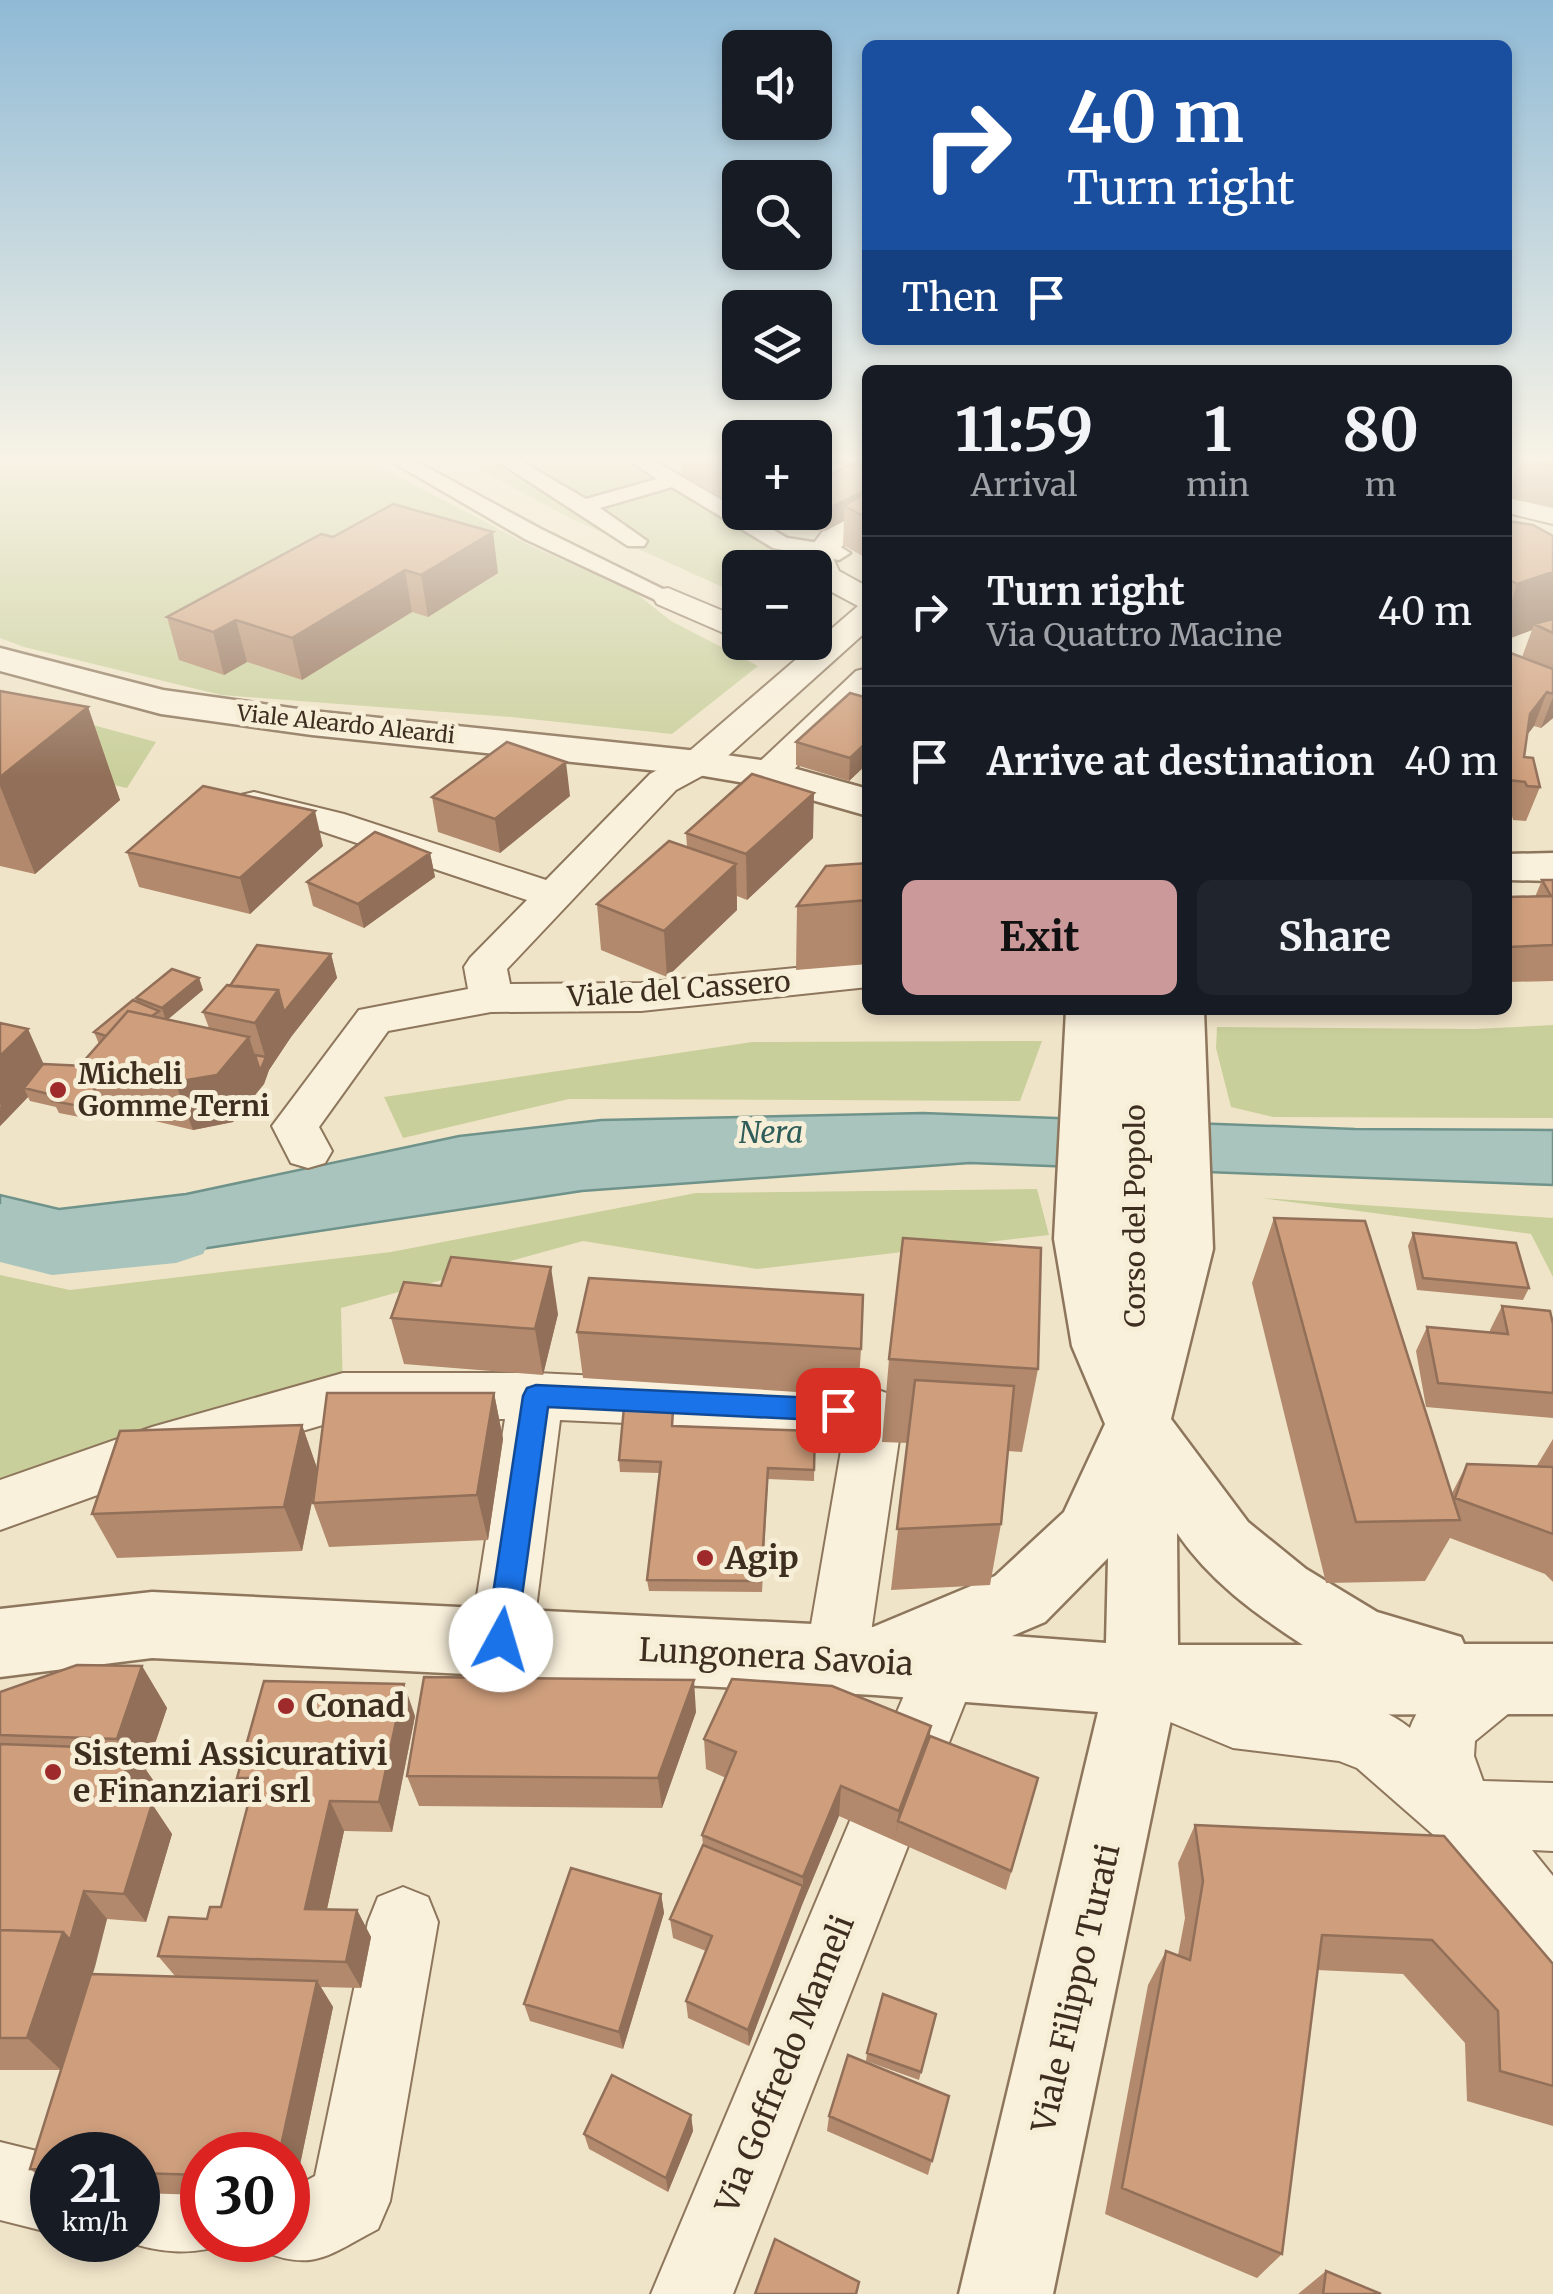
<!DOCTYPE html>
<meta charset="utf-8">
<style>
:root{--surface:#171b24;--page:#20242c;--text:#f1f3f6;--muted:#9ea1a6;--line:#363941;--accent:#cc999b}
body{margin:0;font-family:Merriweather,serif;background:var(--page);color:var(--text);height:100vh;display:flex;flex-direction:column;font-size:38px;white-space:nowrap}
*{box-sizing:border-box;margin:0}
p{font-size:32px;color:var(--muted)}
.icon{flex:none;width:55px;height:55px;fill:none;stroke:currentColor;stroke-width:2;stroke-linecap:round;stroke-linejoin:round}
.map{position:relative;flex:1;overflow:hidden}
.panel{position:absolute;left:862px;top:365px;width:650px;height:650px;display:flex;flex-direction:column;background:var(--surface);border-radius:15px;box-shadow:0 5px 15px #0003}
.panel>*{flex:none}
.guide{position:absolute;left:862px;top:40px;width:650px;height:305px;border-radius:15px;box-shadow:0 5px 15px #0003;background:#1a4fa0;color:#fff;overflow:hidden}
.buttons{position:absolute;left:722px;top:30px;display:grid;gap:20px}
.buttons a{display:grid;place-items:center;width:110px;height:110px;border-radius:15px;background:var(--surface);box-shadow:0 5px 15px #0003;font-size:50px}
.speed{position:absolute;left:30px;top:2132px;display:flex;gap:20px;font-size:50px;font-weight:700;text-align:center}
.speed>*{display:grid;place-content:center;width:130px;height:130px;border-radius:50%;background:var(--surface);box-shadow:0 5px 15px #0003;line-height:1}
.speed small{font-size:25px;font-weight:400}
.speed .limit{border:15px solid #d22;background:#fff;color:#111}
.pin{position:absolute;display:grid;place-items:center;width:85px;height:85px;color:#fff;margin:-42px;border-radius:20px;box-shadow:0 5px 15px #0006}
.me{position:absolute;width:110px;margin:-55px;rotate:6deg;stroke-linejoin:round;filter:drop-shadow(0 0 8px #0008)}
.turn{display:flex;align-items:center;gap:35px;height:210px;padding:0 40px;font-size:45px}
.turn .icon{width:130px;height:130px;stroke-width:2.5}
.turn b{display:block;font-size:70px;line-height:85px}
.then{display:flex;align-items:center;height:95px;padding:0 40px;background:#0003;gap:20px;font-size:38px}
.eta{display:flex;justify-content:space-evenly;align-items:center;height:170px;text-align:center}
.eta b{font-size:60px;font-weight:700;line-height:70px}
.button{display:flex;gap:20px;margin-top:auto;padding:20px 40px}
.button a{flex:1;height:115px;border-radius:15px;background:var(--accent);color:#111;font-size:40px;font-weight:700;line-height:115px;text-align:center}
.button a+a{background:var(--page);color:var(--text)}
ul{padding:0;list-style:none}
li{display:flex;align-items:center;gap:30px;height:150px;padding:0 40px;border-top:2px solid var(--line)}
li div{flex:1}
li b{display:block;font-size:38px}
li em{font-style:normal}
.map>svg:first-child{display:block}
.green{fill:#c9cf9b;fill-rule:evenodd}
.water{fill:#a9c4bc;stroke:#6f938a;stroke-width:2.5}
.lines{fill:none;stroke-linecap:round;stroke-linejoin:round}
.river{fill:#a9c4bc;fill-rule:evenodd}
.pedestrian-casing{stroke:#8d765c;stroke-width:5}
.minor-casing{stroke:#8d765c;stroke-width:4}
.tertiary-casing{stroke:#8d765c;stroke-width:5}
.pedestrian{fill:#faf1dc;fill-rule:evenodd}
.minor{fill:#faf1dc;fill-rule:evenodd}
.tertiary{fill:#faf1dc;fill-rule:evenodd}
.wall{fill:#b2896c}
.shaded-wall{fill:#916f58}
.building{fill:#cf9f7d;stroke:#916f58;stroke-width:2.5}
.route{fill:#1a73e8;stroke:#114b97;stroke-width:2.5}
.poi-dot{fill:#9e2a2b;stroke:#f7eed8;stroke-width:4}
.labels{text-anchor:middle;stroke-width:10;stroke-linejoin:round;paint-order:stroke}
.far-street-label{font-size:22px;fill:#3d2e20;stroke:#f7eed8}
.street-label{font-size:28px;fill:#3d2e20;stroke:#f7eed8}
.poi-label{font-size:28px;font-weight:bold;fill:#3d2e20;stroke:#f7eed8;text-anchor:start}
.water-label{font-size:30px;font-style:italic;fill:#2f5d5a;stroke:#f7eed8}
.near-poi-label{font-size:32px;font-weight:bold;fill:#3d2e20;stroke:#f7eed8;text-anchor:start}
.near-street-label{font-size:32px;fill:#3d2e20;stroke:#f7eed8}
</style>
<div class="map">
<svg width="1553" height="2294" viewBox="0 0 1553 2294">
<rect width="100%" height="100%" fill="#f0e4c8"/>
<path class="green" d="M0,457h361l172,90 99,43 39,31 87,45 -86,68 -161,-17 -290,-22 -197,-48 -24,-9zM497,573l-68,43 -17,-4 -110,68 -55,-18z
M457,457h207l-7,2 83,52 55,56 -55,1v27l-172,-78z
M0,700l156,42 -29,46 -111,-24z
M1553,1025v93l-280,-1 -42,-10 -15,-59 1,-21 258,2z
M1042,1041l-22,60 -451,-2 -166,39 -19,-41 368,-55z
M1037,1189l12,46 -292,34 -174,-28 -242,67 2,88 -343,85v-206l70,15 321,-38 305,-59z
M1261,1198l292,20v59l-22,-43z"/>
<path class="water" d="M923,1113l432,16 198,1v55l-583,-22 -388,28 -407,62 -175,-17v-41l59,14 127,-15 273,-58 142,-16z"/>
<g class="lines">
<path class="river" d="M0,1204l52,13 124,-12 27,9 11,20 -11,20 -27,9 -124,12 -52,-13z"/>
<g class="pedestrian-casing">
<path id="pedestrian" d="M384,457h24l133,72 138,68 -3,5h-16l-135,-63z
M491,457h23l72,42 71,-20 -32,-22h23l139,81 52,8 11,7 -11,7 -66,-12 -101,-61 -72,21 47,33 -3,5h-16z"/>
</g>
<g class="minor-casing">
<path id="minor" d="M815,457l53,17v17l-53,-17z
M1508,497l45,9v18l-45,-11z
M868,507v21l-25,17 -10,13 6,13 29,16v43l-157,141 -35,19 -169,179 3,15 131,-1 227,-22v26l-227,24 -150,1 -103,19 -69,96 13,24 -7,12 -17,5 -17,-5 -19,-37 87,-116 109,-21 -4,-22 6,-9 57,-58 -209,-70 -77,-19 -6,-8 6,-8 13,-3 90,22 202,66 104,-106 35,-19 173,-149 -41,-22 -2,-16h-11l-1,-10 19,-26z
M668,588l72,30v22l-83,-36 -4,-7 4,-7z
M868,668v29l-87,85 -13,3 -13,-3 -5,-8 5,-8 101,-95z
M343,1373h193l339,16 20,7 8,16 -36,248 -9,21 -22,8 -22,-8 -9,-21 39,-227 -284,-13 -28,220 -9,20 -22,9 -22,-9 -9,-20 35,-221h-162l-187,55 -156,56v-50l152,-53z
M947,1637l22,9 10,21 -43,108 -23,9 -23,-9 -10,-23 45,-106z
M1503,1649l22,9 10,21 -10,21 -50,41 -1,15 9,25 70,2v68l-21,-1 21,26v93l-25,-11 -91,-120 -80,-70 -18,-7 -106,-13 -87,-36 -9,-21 9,-21 23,-9c21,8 44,20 66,25 57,12 128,3 175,42 13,-37 57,-65 93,-79z
M879,1799l24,10 10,24 -180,461h-82l204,-485z
M403,1887l25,10 10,25 -48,279 -12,28c-48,25 -64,44 -118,21l-4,-10h32v-58l14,1 13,-7 53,-254 10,-25z
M0,2142l53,13 -1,78 -52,-13z
M138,2166l64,8v66l28,2c-33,14 -72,12 -106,-2h14z"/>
</g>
<g class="tertiary-casing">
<path id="tertiary" d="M0,648l163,42 149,21 386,40 70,10 100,28v27l-105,-30 -65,-11 -386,-40 -151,-21 -161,-43z
M1553,853v28l-45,-1v-26z
M1066,1010h138l9,239 -42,170 77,103 58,47 71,43 84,25 3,7h89v70l-381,1 -119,579h-94l139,-582 -223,-17 -723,-37 -152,19v-68l152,-17 721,35 122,-51 69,-64 41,-88 -33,-78 -18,-107zM1177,1533c33,48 77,80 126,112h-125zM1108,1558l-2,85 -94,-7 33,-14z"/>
</g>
<use href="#pedestrian" class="pedestrian"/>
<use href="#minor" class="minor"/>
<use href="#tertiary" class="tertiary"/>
</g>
<path class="wall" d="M681,456h59v47l-7,2 -51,-30z
M826,456h42v103l-25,-14 1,-24 -19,10 -58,-3 -25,-15 73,-1v-30l30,-15z
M1553,456v52l-45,-10 11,-39z
M1508,521l45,15v182l-12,10 -7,-2 -7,9 -3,22 16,30 -14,34 -13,-1 -1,-4h-4v-164l14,5 10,-27 -24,9z
M333,537l165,36 -70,44 -16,-5 -110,68 -55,-18 -23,13 -45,-15 -12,-43z
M868,666v97l-19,18 -53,-16v-23l70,-45z
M0,691l88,16 32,93 -85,74 -35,-8z
M570,796l-70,57 -62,-21 -6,-35z
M868,821v79l-6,-37 2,-39z
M686,833l127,5 -66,62 -10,-4v14l-70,67 -66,-27 -4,-46 90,-57z
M323,846l-73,68 -111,-27 -12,-35z
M430,853l5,24 -71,51 -51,-22 -6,-24z
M1542,880h11v101l-45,1v-85h27z
M868,900v64l-72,6 1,-64z
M331,954l6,24 -46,59 -22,33 -5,14 -31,38 -40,8 -89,-21 -9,11 -36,-7 -3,-6 -26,-6 -2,-4 -28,29v-103l28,6 15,35 39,3 3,-1 -2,-4 16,-18 -5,-12 43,-30 -1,-4 63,-20 4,12 -36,30 42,8 -6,-16 27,-26z
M1274,1218l178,275 15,-29 69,3 17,-28v143l-8,-8 -95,-36 -25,43 -99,2 -74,-300z
M1413,1233l116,55 -6,12 -106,-10 -9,-44z
M1502,1306l51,18v94l-127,-11 -10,-56 11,-24 63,5v-2z
M558,1314l-15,61 -139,-11 -13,-46z
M577,1332l284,17 -3,47 -275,-18z
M889,1359l149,10 -16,83 -14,-1 -7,73 -11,61 -99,5 17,-147 -26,-1z
M494,1393l9,46 -15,101 -159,7 -16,-44 1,-11 -12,59 -185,7 -25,-44 210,-89 15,43z
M674,1426l141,5 -1,50 -46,-2 -6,113 -113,-1 -2,-11 13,-107 -40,-1 -1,-12z
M142,1666l25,42 -21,62 7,10 -8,24h7l20,30 -26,88 -39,-3 -15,55 83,2 -17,-20 63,-49 29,-108 -13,-21 178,-62 -23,116 -48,-1 -17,78 30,1 14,27 -10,51 -40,-1 12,20 -40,191h-5v-43h-86v40l-64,-2v-38h-86v31l-22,-17 31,-99h-61v-378z
M696,1712l-34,96 -243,-2 -12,-30z
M930,1736l108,42 -32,112 -167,-74 -37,89 -53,141 -61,-28 -2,-17 20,-50 -33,-13 -3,-19 33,-74 -1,-10 24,-57 -20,-9 -2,-30z
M1195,1825l358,139v162l-86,-25 -2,-58 -62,-69 -86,-4 -35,284 -25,24 -152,-64 43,-229 18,-34 12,4 7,-37 -7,-55z
M661,1894l3,19 -41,136 -93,-28 -6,-17z
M936,2014l-17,66 -53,-19 1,-8z
M949,2096l-21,79 -101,-44 2,-15z
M691,2115l2,16 -25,61 -79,-43 -5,-15z
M1326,2271l55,23h-83z"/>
<path class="shaded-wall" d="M855,456h13l-2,1 -1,11 -11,4z
M740,473v30l-7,2 -1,-30z
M868,489v20l-24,-3v15l-19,10v-21z
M493,532l5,41 -70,44 -7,-42z
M405,570l7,42 -110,68 -10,-42z
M1553,572v51l-19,1 -2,6 -24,9v-27l9,-28z
M236,620l11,42 -23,13 -11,-43z
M1547,692l-13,34 -17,22 13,-34z
M1553,697v21l-12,10z
M88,707l32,93 -85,74 -35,-88v-9z
M868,741v22l-19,18 1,-23z
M566,762l4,34 -70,57 -5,-34z
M814,793l-1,45 -66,62 -1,-46z
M315,811l8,35 -73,68 -10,-36z
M430,853l5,24 -71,51 -6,-24z
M736,864l1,46 -70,67 -3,-46z
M331,954l6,24 -46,59 -22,33 -14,-47 23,-33z
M199,978l4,12 -37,31 -4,-13z
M28,1029l21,47 -25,12 4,9 -21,22 -7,-15v-48z
M249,1037l15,47 -31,38 -40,8 -18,-48z
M266,1057l3,13 -5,14 -4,-13z
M98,1098l6,11 -9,11 -6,-12z
M1,1106l6,13 -7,7v-19z
M551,1267l7,47 -15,61 -8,-46z
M494,1393l9,46 -15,101 -11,-45z
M302,1425l16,46 -16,80 -18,-44z
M142,1666l25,42 -21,62 7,10 -16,52 -22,-30 15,-44 -13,-19z
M694,1680l2,32 -34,96 -4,-30z
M404,1684l11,32 -23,116 -13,-30z
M931,1726l-4,31 -29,64 -3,20 4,-30z
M841,1786l-2,30 -37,89 -53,141 -1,-16 55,-144v-9z
M330,1801l14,30 -23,105 -16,-27z
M152,1804l20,30 -26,88 -22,-28z
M84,1891l23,28 -12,48 -34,103 -34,-32 36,-106z
M661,1894l3,19 -41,136 -4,-17z
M357,1910l14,27 -10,51 -15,-26z
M317,1981l16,26 -40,191 -5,-6v-37h-9z
M691,2115l2,16 -25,61 -2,-14z"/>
<path class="building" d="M700,456h40v17l-8,2z
M1521,456h32v10l-34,-7z
M853,463l15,5v21l-43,21h-10v-28z
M868,491v27l-24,-12z
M393,504l100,28 -72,43 -16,-5 -113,68 -56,-18 -23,12 -46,-15 154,-83 12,3z
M1508,521l25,4 20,11v36l-36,12 -9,-5z
M1553,619v14l-19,-9z
M1508,652l45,17v25l-6,-2 -17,22 -6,43 9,1 7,29 -13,-1 -2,-4 -17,-2z
M0,691l88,16 -88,70z
M850,693l18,5v43l-18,17 -54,-16z
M507,742l59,20 -71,57 -63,-22z
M752,774l62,19 -68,61 -60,-21z
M203,786l112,25 -75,67 -113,-26z
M375,832l55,21 -72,51 -51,-22z
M669,841l67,23 -72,67 -67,-27z
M868,863v37l-71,6 29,-40z
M1542,880h11v65l-45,2v-50l43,-1z
M257,945l74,9 -47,58 -6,-22 -48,-4z
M172,969l27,9 -37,30 -26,-10z
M227,985l51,5 -23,33 -52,-11z
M133,1000l26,11 -7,5 -24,-5 -22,25 -12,-4z
M128,1011l121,26 -32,38 -42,7 -92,-20z
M0,1023l28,6 -28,27z
M255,1055l11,2 -6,14z
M43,1064l42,2 13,32 -9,10 -36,-7 4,-5 -33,-8z
M1274,1218l91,3 95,299 -104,2z
M1413,1233l103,10 13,45 -106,-10z
M903,1238l138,10 -3,121 -149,-10z
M451,1257l100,10 -16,62 -144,-11 13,-36 37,4z
M589,1278l274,17 -2,54 -284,-17z
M1502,1306l48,5 3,13v69l-115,-10 -11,-56 81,7z
M915,1380l99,6 -13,138 -104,5z
M327,1393h167l-17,102 -164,8z
M624,1407l49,3 -1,16 143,5 -1,39 -46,-2 -7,113 -114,-1 14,-118 -42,-2z
M302,1425l-18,82 -192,7 28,-83z
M1467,1464l86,3v67l-98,-36z
M77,1665l65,1 -25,73 -117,-4v-43z
M424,1677l270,3 -36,98 -251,-2z
M732,1679l100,7 99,40 -32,85 -58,-25 -38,91 -101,-42 34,-83 -32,-13z
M264,1681l140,3 -25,118 -49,-1 -25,108 52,1 -11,52 -188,-6 11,-39 38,2 3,-12h11l34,-129h-18z
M930,1736l108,42 -27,93 -113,-50z
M0,1744l133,5 -18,53 37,2 -28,90 -40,-3 -14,49 -7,-8 -63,-2z
M1195,1825l249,11 109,128v122l-53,-15 -2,-60 -66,-71 -110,-5 -40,319 -160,-66 44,-237 24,9 13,-79z
M703,1845l100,41 -55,144 -62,-29 26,-65 -42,-17z
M571,1868l90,26 -42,138 -95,-28z
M0,1930l63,2 -36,106h-27z
M91,1974l226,7 -38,174h-77v20l-64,-2v-18h-86v15l-22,-1z
M883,1994l53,20 -15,58 -54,-19z
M848,2055l101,41 -17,65 -103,-45z
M612,2075l79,40 -25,63 -82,-44z
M775,2239l84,43 -3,12h-101z
M1326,2271l55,23h-58z"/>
<linearGradient id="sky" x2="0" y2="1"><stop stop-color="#8fbad6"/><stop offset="0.59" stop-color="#f8f3e6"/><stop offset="1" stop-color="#f8f3e6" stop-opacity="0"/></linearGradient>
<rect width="1553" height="778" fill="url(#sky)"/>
<path class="route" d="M536,1385l302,14 9,4 4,7 -4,8 -9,3 -290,-14 -32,233 -4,10 -11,4 -11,-4 -4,-10 37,-244 4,-8z"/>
<g class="poi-dot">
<circle cx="58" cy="1090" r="10"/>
<circle cx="705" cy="1558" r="10"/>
<circle cx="286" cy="1706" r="10"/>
<circle cx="53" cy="1772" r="10"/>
</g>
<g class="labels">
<g class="far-street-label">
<text transform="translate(346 724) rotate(6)" y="8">Viale Aleardo Aleardi</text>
</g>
<g class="street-label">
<text transform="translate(679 989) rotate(-4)" y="10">Viale del Cassero</text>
<text transform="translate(1135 1216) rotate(-90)" y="10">Corso del Popolo</text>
</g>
<g class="poi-label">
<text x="78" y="1084">Micheli<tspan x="78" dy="32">Gomme Terni</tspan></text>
</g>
<g class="water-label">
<text x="771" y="1143">Nera</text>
</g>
<g class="near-poi-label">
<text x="725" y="1569">Agip</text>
<text x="306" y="1717">Conad</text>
<text x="73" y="1765">Sistemi Assicurativi<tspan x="73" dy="37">e Finanziari srl</tspan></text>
</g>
<g class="near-street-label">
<text transform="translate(776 1657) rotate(3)" y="11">Lungonera Savoia</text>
<text transform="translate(1076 1988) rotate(-77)" y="11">Viale Filippo Turati</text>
<text transform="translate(785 2064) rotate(-68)" y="11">Via Goffredo Mameli</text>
</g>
</g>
</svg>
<div class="buttons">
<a><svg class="icon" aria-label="sound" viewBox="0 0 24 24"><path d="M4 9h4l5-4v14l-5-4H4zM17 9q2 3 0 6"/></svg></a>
<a><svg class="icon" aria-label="search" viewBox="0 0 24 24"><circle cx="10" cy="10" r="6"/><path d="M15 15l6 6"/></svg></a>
<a><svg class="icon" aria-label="layers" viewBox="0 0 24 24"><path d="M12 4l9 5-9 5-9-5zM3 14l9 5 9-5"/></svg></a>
<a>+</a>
<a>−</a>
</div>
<div class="speed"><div>21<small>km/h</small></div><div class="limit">30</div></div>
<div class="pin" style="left:838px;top:1410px;background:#d93025"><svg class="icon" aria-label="arrive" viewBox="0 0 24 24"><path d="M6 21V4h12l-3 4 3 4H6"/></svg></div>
<svg class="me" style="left:501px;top:1640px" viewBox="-20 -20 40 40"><circle r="19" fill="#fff"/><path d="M0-13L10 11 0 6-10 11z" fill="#1a73e8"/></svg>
<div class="guide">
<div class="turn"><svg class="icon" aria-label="right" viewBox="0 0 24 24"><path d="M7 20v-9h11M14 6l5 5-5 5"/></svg><div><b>40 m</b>Turn right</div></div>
<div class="then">Then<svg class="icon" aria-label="arrive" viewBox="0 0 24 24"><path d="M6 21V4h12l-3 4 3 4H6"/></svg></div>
</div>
<section class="panel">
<div class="eta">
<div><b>11:59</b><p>Arrival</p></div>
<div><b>1</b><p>min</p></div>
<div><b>80</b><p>m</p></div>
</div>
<ul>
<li><svg class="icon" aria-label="right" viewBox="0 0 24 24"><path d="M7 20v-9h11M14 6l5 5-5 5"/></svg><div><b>Turn right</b><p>Via Quattro Macine</p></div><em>40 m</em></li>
<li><svg class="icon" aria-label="arrive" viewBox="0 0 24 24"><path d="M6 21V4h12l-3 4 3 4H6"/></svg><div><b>Arrive at destination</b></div><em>40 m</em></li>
</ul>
<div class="button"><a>Exit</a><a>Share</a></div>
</section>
</div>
